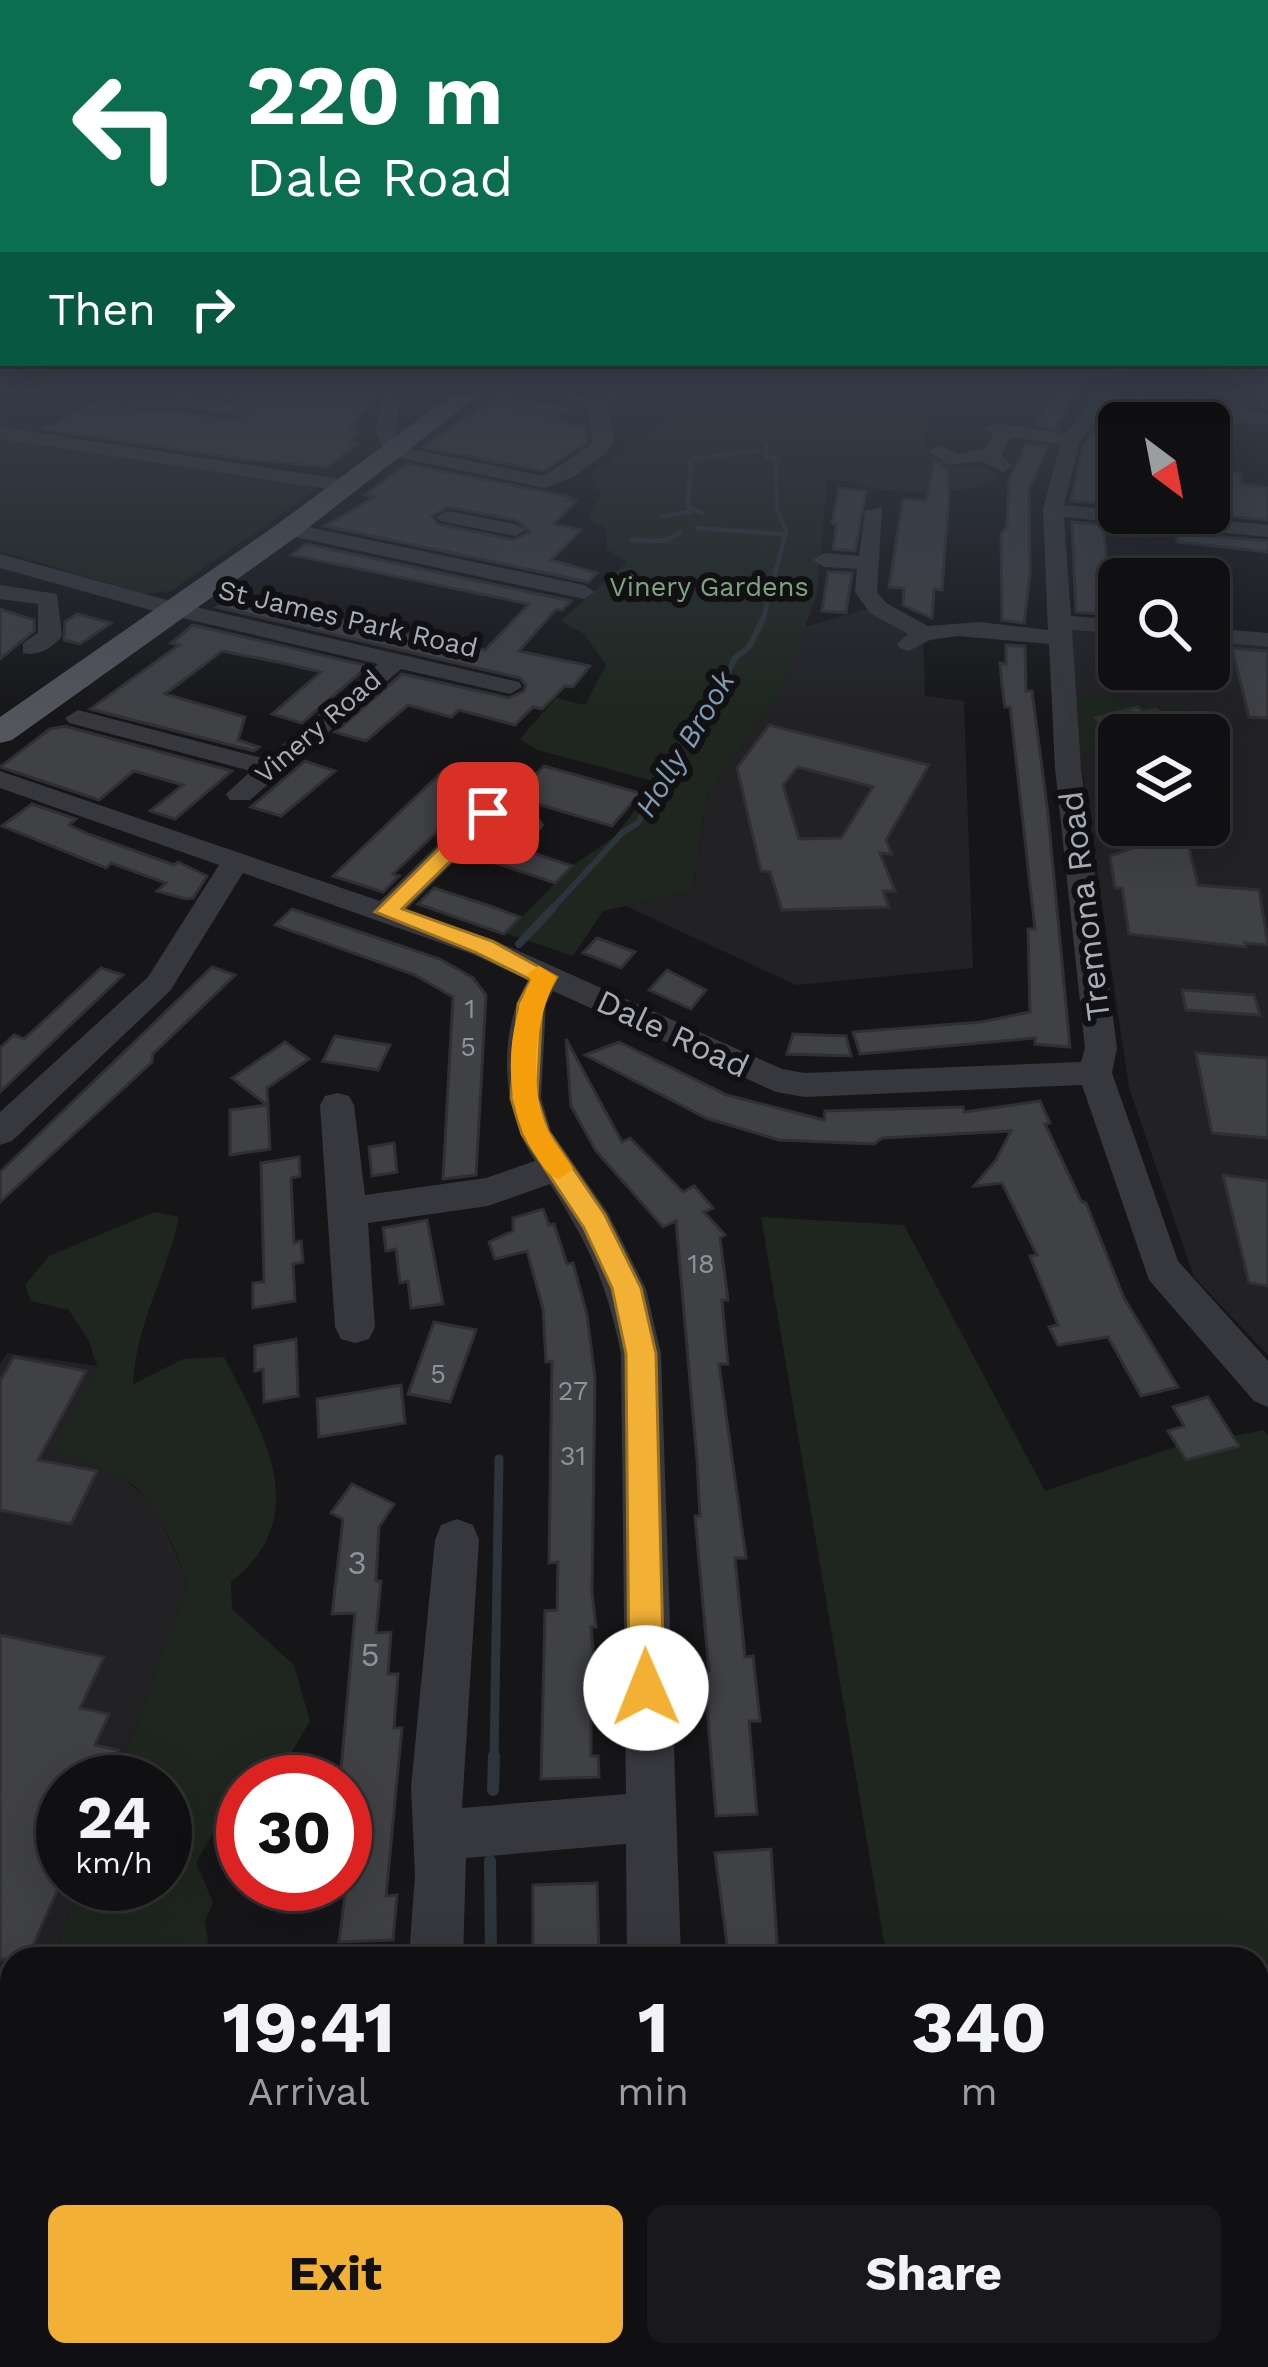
<!DOCTYPE html>
<style>
:root{--surface:#101012;--page:#19191b;--text:#f1f3f6;--muted:#9c9d9f;--line:#303032;--accent:#f2b134}
body{margin:0;font-family:"Work Sans",sans-serif;background:var(--page);color:var(--text);height:100vh;display:flex;flex-direction:column;font-size:45px;white-space:nowrap}
*{box-sizing:border-box;margin:0}
p{font-size:39px;color:var(--muted)}
.icon{flex:none;width:66px;height:66px;fill:none;stroke:currentColor;stroke-width:2;stroke-linecap:round;stroke-linejoin:round}
.map{position:relative;flex:1;overflow:hidden}
.side{position:absolute;left:0px;top:1947px;width:1269px;height:420px;display:flex;flex-direction:column;background:var(--surface);border-radius:36px 36px 0 0;box-shadow:0 12px 48px #0002,0 0 0 3px var(--line)}
.side>*{flex:none}
.hud{position:absolute;left:0px;top:0px;width:1269px;height:366px;box-shadow:0 12px 48px #0002,0 0 0 3px var(--line);background:#0b6e4f;color:#fff;overflow:hidden}
.needle{width:78px;rotate:148deg}
.tools{position:absolute;left:1098px;top:402px;display:grid;gap:24px}
.tools a{display:grid;place-items:center;width:132px;height:132px;border-radius:18px;background:var(--surface);box-shadow:0 12px 48px #0002,0 0 0 3px var(--line);font-size:60px}
.speed{position:absolute;left:36px;top:1755px;display:flex;gap:24px;font-size:60px;font-weight:700;text-align:center}
.speed>*{display:grid;place-content:center;width:156px;height:156px;border-radius:50%;background:var(--surface);box-shadow:0 12px 48px #0002,0 0 0 3px var(--line);line-height:1}
.speed small{font-size:30px;font-weight:400}
.speed .limit{border:18px solid #d22;background:#fff;color:#111}
.pin{position:absolute;display:grid;place-items:center;width:102px;height:102px;color:#fff;margin:-51px;border-radius:24px;box-shadow:0 6px 18px #0006}
.me{position:absolute;width:132px;margin:-66px;rotate:359deg;stroke-linejoin:round;filter:drop-shadow(0 0 9px #0008)}
.turn{display:flex;align-items:center;gap:42px;height:252px;padding:0 48px;font-size:54px}
.turn .icon{width:156px;height:156px;stroke-width:2.5}
.turn b{display:block;font-size:84px;line-height:102px}
.then{display:flex;align-items:center;height:114px;padding:0 48px;background:#0003;gap:24px;font-size:45px}
.eta{display:flex;justify-content:space-evenly;align-items:center;height:204px;text-align:center}
.eta b{font-size:72px;font-weight:700;line-height:84px}
.button{display:flex;gap:24px;margin-top:auto;padding:24px 48px}
.button a{flex:1;height:138px;border-radius:18px;background:var(--accent);color:#111;font-size:48px;font-weight:700;line-height:138px;text-align:center}
.button a+a{background:var(--page);color:var(--text)}
.map>svg:first-child{display:block}
.built{fill:#222225;fill-rule:evenodd}
.green{fill:#1e261f}
.lines{fill:none;stroke-linecap:round;stroke-linejoin:round}
.stream-far4{stroke:#2c353c;stroke-width:4.5}
.stream-far3{stroke:#2c353c;stroke-width:6}
.stream-far2{stroke:#2c353c;stroke-width:8}
.stream-far1{stroke:#2c353c;stroke-width:9}
.stream{stroke:#2c353c;stroke-width:12}
.building{fill:#404145;stroke:#303034;stroke-width:3;fill-rule:evenodd}
.minor{fill:#37383d;fill-rule:evenodd}
.major{fill:#53555c;fill-rule:evenodd}
.route{fill:#f2b134;stroke:#9d7322;stroke-width:3}
.slow{fill:#f59e0b}
.labels{text-anchor:middle;stroke-width:12;stroke-linejoin:round;paint-order:stroke}
.far-park-label{font-size:27px;fill:#7fa381;stroke:#111113}
.far-street-label{font-size:27px;fill:#a8adb8;stroke:#111113}
.number-label{font-size:27px;fill:#8e929b}
.far-water-label{font-size:30px;font-style:italic;fill:#7f9bb3;stroke:#111113}
.street-label{font-size:33px;fill:#a8adb8;stroke:#111113}
.near-number-label{font-size:33px;fill:#8e929b}
</style>
<div class="map">
<svg width="1268" height="2367" viewBox="0 0 1268 2367">
<rect width="100%" height="100%" fill="#161618"/>
<path class="built" d="M867,609l56,27 2,60 39,5 9,267 -177,17 -170,-79 67,-15 14,-96 75,-104 22,-64z
M1068,630l51,4v35h90v-27l59,5v708l-74,-78 -65,-189 -50,-338zM1119,735h90v90h-90z
M7,1353l90,13 -45,86 59,16 43,36 34,78 -72,200h-53v102h17l-27,75h-41l-2,120 -10,-2v-713z"/>
<path class="green" d="M706,391h263l2,3 -14,20h-26l-9,35 27,17 41,3 6,11c-29,14 -81,13 -113,10 -19,-2 -36,-10 -56,-11l-10,115 -35,97 -75,104 -14,96 -90,20 -30,45 -67,-23 66,-67 42,-29 43,-55 -120,-32 -17,-11 36,-41 29,7 21,-40 -22,-31 -23,-13 66,-59 -20,-13v-21l-19,-9 13,-23 -10,-23z
M0,438l309,48 7,4 -145,101 -27,3 -144,-43z
M1074,696l112,9 8,30h-30l-7,-6 17,-5 -12,-11 7,-3 -5,-3 -21,5 -5,-5 -41,10 7,8 -13,3 11,11 25,-7 -8,3v18l-40,-3z
M154,1212l25,5c-12,57 -43,107 -46,167l50,-25 41,-2c39,77 91,158 7,225l1,27 62,56 16,56 -36,61h-31v17l-14,5 -33,59 17,39 -8,20 6,37h-158l27,-75h85v-102h-49l72,-200c-37,-89 -40,-105 -137,-130l46,-86 -8,-25 -20,-31 -38,-9 -6,-16 24,-29z
M761,1217l143,8 141,266 127,-43 92,-18 4,5v932h-319l-2,-12h310v-396h-370z
M12,2072v139l-12,-10v-106z"/>
<g class="lines">
<path class="stream-far4" d="M702,513l-14,-6 3,-48 75,-9
M662,516l28,-4
M697,528l86,6
M632,540l32,1 16,-8
M763,620l23,-89 -9,-22 -2,-51h-9v-12"/>
<path class="stream-far3" d="M550,911l72,-78 17,-11 8,-20 19,-18 5,-27 49,-66 15,-33 14,-11 15,-30"/>
<path class="stream-far2" d="M519,944l34,-36"/>
<path class="stream-far1" d="M494,1759l5,-300"/>
<path class="stream" d="M493,1790l1,-34
M490,1861l1,98
M441,2367l3,-12"/>
</g>
<path class="building" d="M150,391h66l31,3 6,-3 124,2 -28,38 8,1 -7,10 7,1 -29,24 -86,-8 -199,-30 64,-33 13,2 -3,6 13,9 53,-1 56,8 14,-9 -12,-11z
M1055,391h20l-18,37 -20,-3z
M1124,391h43l101,23v9h-149v13l-9,-2 -6,69 -33,-2 12,-55z
M501,394l71,14 -21,12 35,7 1,15 -44,29 -119,-24z
M1026,444l22,3 -19,42 1,84 -6,50 -22,-3 -1,-85 6,-9 2,-46z
M935,461l12,8 2,23 -7,98 -8,-1 -2,29 -29,-13 1,-17 -15,-1 14,-88 23,2z
M406,464l165,33 -3,3 8,1 -23,23 28,6 -30,30 46,13 -9,9 -263,-56 50,-29 -10,-2zM448,507l68,13 14,12 -16,8 -77,-16 -5,-8z
M1209,470l32,4 -1,9 28,5v32l-76,-7h17z
M839,488l27,3 -11,60 -22,-2 4,-25 -5,-1z
M1072,522l31,3 10,90 -37,-3z
M1177,533l91,8v11l-91,-10z
M306,544l265,57 -9,9 -6,-1 -37,42 71,15 -17,21 -8,-1 -23,23 -9,-2 -18,18 -56,-15 -8,7 -43,-12 -42,36 -31,-9 67,-58 107,24 15,-7 2,-6 -6,-7 -303,-71 16,-10 252,53 44,-46 -237,-49z
M828,572l24,1 -6,40 -24,-2z
M0,609l34,11v11l-34,28z
M77,614l34,9 -31,21 -16,-4 1,-18z
M193,625l175,41 -66,57 -30,-9 49,-42 -43,-10 -56,-11 -57,43 80,23 -7,23 21,7 -5,4 -164,-42 89,-64 -8,-2z
M1006,645l19,1 1,45h6l16,123 22,233 -35,-3v-6l-175,16 -7,-22 128,-10 49,-10 -2,-83h7l-25,-222h-5l-3,-22 -2,-22 6,1z
M1232,648l36,3v67l-19,-1z
M1138,707l5,5 13,-3 19,15 -19,4 8,7h-48l-20,-17z
M769,725l160,40 -43,75 6,14 -12,-1 15,38h-12l6,16 -107,3 -12,-38 -9,-1 -24,-103zM798,767l75,20 -32,51 -42,1 -16,-54z
M66,726l2,1 164,44 -57,48 -25,-8 33,-26 -49,-14 -35,29 -99,-33 50,-38z
M305,761l30,10 -54,45 -30,-9z
M544,766l96,27 -28,33 -92,-27 -2,-6z
M445,769l43,14 -95,91 6,2 -16,16 -50,-16z
M32,804l44,15 -7,6 19,9 86,31 4,-3 29,14 -14,22 -7,1 -29,-8 9,-8 -55,-20 -5,5 -104,-42z
M1129,825h24l2,13 32,2 11,45 61,5 9,55 -23,-2 1,4 -117,-13 -7,-46h-7l-5,-32 23,-8z
M494,840l78,26 -17,17 -78,-26z
M434,888l59,19 27,10 -16,17 -86,-30z
M292,909l148,50 33,19 13,17 -10,180 -33,4 10,-182 -38,-22 -140,-50z
M597,938l38,14 -14,16 -38,-15z
M212,967l23,8 -82,79 -1,8 -152,140v-30z
M101,968l22,7 -123,117v-44l14,-13 10,4z
M667,970l39,20 -15,19 -42,-19z
M1182,990l72,5 6,20 -74,-5z
M793,1034l53,2 5,20 -64,-2z
M335,1036l28,5 27,4 -12,25 -55,-9z
M566,1039l56,103 8,-4 53,54 11,-6 19,22 -9,4 21,23 -5,3 8,62h-6l6,64h-9l27,194h-11l10,99 8,-1 7,65h-11l8,93 -41,2 -12,-145h5l-14,-155h5l-3,-55 -21,-240 -13,6 -67,-76 -25,-45z
M285,1042l24,17 -42,29 3,61 -40,6v-45l37,-5 -35,-27z
M619,1042l108,53 97,25 1,-9 138,-4 1,5 76,-11 10,22 -5,1 36,77 5,2 38,95 54,89 -37,9 -33,-59 -50,8 -9,-18 9,-2 -28,-69 7,-1 -35,-72 -28,3 22,-26 15,-29 -129,7 -8,6 -95,-4 -73,-22 -121,-63z
M1196,1053l72,5v80l-56,-5z
M394,1143l3,29 -25,4 -3,-29z
M299,1157l1,19 -9,2 3,65 7,-2 2,21 -10,2 2,37 -42,7v-25l11,-1 -3,-119z
M1223,1175l45,6v105l-19,-3z
M543,1209l6,16 5,-1 13,40 6,-1 14,52 8,63 -3,214 4,35h-5l6,65v19h-6v45h7l1,21 -58,2 4,-168 12,-1 1,-48 -9,1 3,-202 -6,1 -3,-53 -16,-58 -32,8 -6,-17 24,-11v-13z
M427,1220l16,84 -32,4 -3,-27 -8,2 -4,-34 -10,2 -3,-23z
M434,1322l42,8 -26,72 -42,-8z
M296,1339l2,57 -34,6 -1,-33 -8,2v-25z
M14,1357l72,14 -48,89 59,11 -26,53 -71,-14v-129z
M401,1385l4,38 -86,14 -2,-38z
M1208,1397l31,49 -53,14 -18,-29 16,-5 -11,-19z
M352,1484l42,20 -15,23 -3,54h5l-5,52 15,-1 -3,42h10l-4,54h8l-16,168 11,-1 -4,45 -54,2 15,-120h-9v-40h-5l15,-169 -23,1 11,-95 -12,-6z
M0,1635l104,22 -24,51 29,6 -14,31 23,5 -14,32h-41v95l-36,82h-27z
M771,1849l7,110h-49l-14,-106z
M597,1883l2,76h-66v-74z"/>
<g class="lines">
<path class="minor" d="M382,391h18l-4,41 5,15 143,29 48,-32 -3,-38 -56,-10 -9,-5 72,5 14,-5h24l-27,14 7,34 -7,13 -32,24 -30,12 -159,-33 -10,-23z
M1101,391h19l-41,53 -15,61 204,20v12l-204,-20 7,99 48,4v14l-47,-4 9,138 36,280 -5,25 66,188 90,100v46l-14,-6 -105,-121 -67,-195 -277,12 -29,-5 -223,-101 -7,13 -5,94 10,33 57,82 38,76 15,65 20,605h-54l-1,-115 -160,14 -3,101h-54l6,-85 -4,-87 24,-247 6,-15 16,-6 16,6 6,15 -17,268 164,-14 -5,-440c-14,-71 -32,-109 -71,-170l-62,22 -120,17 7,104 -6,12 -14,4 -14,-4 -6,-12 -15,-222 5,-9 12,-3 12,3 5,9 11,90 121,-17 49,-17c-34,-51 -38,-128 -7,-181l-56,-26 -229,-81 -73,118 -158,150 -12,4v-33l148,-135 71,-112 -219,-77v-17l380,130 112,-109h20l4,6 -10,12 34,9 4,6 -4,6 -10,2 -38,-10 -86,87 88,30 288,129 23,4 276,-11 4,-14 -30,-280 -6,-124 -91,-8 -28,4 -21,11 -8,-2 -4,-5 11,-10 -38,-21 -15,-21 2,-23 -33,-2 -11,-7 11,-7 35,3 6,-45 17,-4 -5,85 9,11 42,23 51,-4 69,8 -5,-120 17,-66 -49,-7 -10,19 12,10 -10,6 -22,-11 -33,4 -19,-14 10,-6 19,9 28,-6 7,-14 -8,-5 10,-6 71,11z
M1203,391h31l34,7v12z
M183,396l57,8 9,6 -9,6 -57,-8 -53,1 -9,-6 9,-6z
M0,427l347,53 10,6 -10,6 -347,-53z
M447,511l68,13 11,6 -11,6 -75,-15 -4,-4z
M289,523l295,62 11,7 -11,7 -303,-65v-10z
M0,554l178,49 341,79 3,5 -12,7 -109,-25 -151,131h-20l-4,-6 25,-23 -182,-48 -4,-5 13,-8 188,49 112,-95 -213,-50 -165,-46z
M0,585l57,9 5,42c-9,12 -25,21 -39,17v-10l15,-10v-29l-38,-5z
M1209,628l59,5v14l-59,-5z
M638,2355h62l1,12h-62z"/>
<path class="major" d="M457,391h27l-185,144 -287,205 -12,3v-26l279,-194z"/>
</g>
<linearGradient id="sky" x2="0" y2="1"><stop stop-color="#0c0c0d"/><stop offset="0.54" stop-color="#363c48"/><stop offset="1" stop-color="#363c48" stop-opacity="0"/></linearGradient>
<rect width="1268" height="722" fill="url(#sky)"/>
<path class="route" d="M488,806l7,2v9l-93,92 90,32 65,36 -15,27 -5,94 11,33 57,84 36,73 15,66 8,334 -5,12 -13,6 -12,-6 -5,-12 -3,-334 -14,-66 -28,-60 -62,-94 -11,-36 7,-94 13,-24 -56,-28 -100,-40 105,-104z"/>
<path class="slow" d="M539,966l18,11c-22,40 -29,108 -10,151 6,14 18,27 26,41l-14,10c-13,-4 -17,-15 -25,-26 -31,-47 -30,-124 -3,-173l-4,-6z"/>
<g class="labels">
<g class="far-park-label">
<text x="709" y="596">Vinery Gardens</text>
</g>
<g class="far-street-label">
<text transform="translate(348 619) rotate(13)" y="9">St James Park Road</text>
<text transform="translate(318 727) rotate(-41)" y="9">Vinery Road</text>
</g>
<g class="number-label">
<text x="470" y="1018">1</text>
<text x="468" y="1056">5</text>
<text x="701" y="1273">18</text>
<text x="438" y="1383">5</text>
<text x="573" y="1400">27</text>
<text x="573" y="1465">31</text>
</g>
<g class="far-water-label">
<text transform="translate(685 744) rotate(-59)" y="10">Holly Brook</text>
</g>
<g class="street-label">
<text transform="translate(1084 906) rotate(-97)" y="12">Tremona Road</text>
<text transform="translate(673 1033) rotate(25)" y="12">Dale Road</text>
</g>
<g class="near-number-label">
<text x="357" y="1574">3</text>
<text x="370" y="1666">5</text>
</g>
</g>
</svg>
<div class="tools">
<a><svg class="needle" viewBox="-14 -14 28 28"><path d="M0-13l5 13h-10z" fill="#e53935"/><path d="M0 13l5-13h-10z" fill="#9c9d9f"/></svg></a>
<a><svg class="icon" aria-label="search" viewBox="0 0 24 24"><circle cx="10" cy="10" r="6"/><path d="M15 15l6 6"/></svg></a>
<a><svg class="icon" aria-label="layers" viewBox="0 0 24 24"><path d="M12 4l9 5-9 5-9-5zM3 14l9 5 9-5"/></svg></a>
</div>
<div class="speed"><div>24<small>km/h</small></div><div class="limit">30</div></div>
<div class="pin" style="left:488px;top:813px;background:#d93025"><svg class="icon" aria-label="arrive" viewBox="0 0 24 24"><path d="M6 21V4h12l-3 4 3 4H6"/></svg></div>
<svg class="me" style="left:646px;top:1688px" viewBox="-20 -20 40 40"><circle r="19" fill="#fff"/><path d="M0-13L10 11 0 6-10 11z" fill="#f2b134"/></svg>
<div class="hud">
<div class="turn"><svg class="icon" aria-label="left" viewBox="0 0 24 24"><path d="M17 20v-9H6M10 6l-5 5 5 5"/></svg><div><b>220 m</b>Dale Road</div></div>
<div class="then">Then<svg class="icon" aria-label="right" viewBox="0 0 24 24"><path d="M7 20v-9h11M14 6l5 5-5 5"/></svg></div>
</div>
<section class="side">
<div class="eta">
<div><b>19:41</b><p>Arrival</p></div>
<div><b>1</b><p>min</p></div>
<div><b>340</b><p>m</p></div>
</div>
<div class="button"><a>Exit</a><a>Share</a></div>
</section>
</div>
